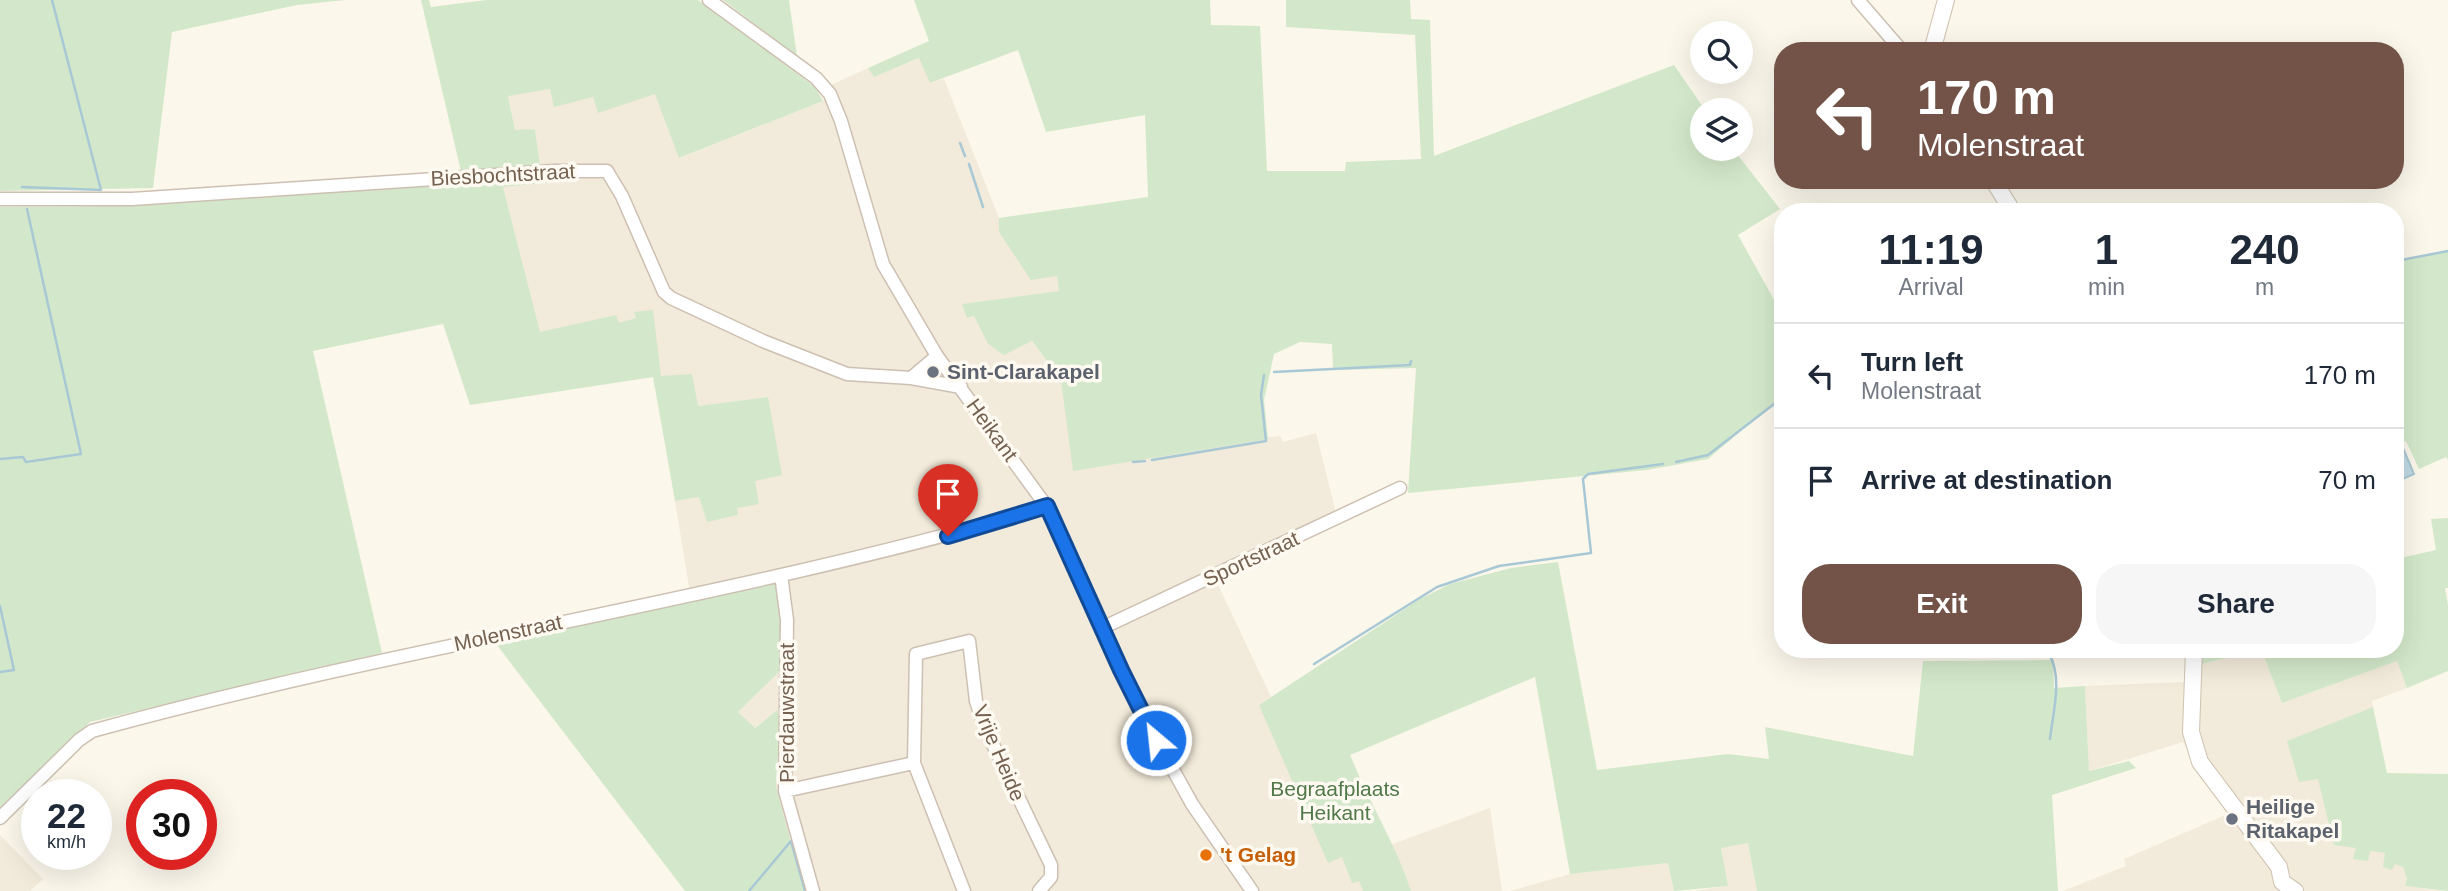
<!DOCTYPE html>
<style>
:root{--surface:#fff;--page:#f6f6f7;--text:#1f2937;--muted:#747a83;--line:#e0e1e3;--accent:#735348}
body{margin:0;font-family:Helvetica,sans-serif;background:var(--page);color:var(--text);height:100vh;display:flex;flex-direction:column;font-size:26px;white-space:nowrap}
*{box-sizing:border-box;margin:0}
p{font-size:23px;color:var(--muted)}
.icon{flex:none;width:38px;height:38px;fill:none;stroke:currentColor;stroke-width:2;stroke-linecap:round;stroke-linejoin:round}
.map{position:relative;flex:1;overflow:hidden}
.panel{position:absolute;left:1774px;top:203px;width:630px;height:455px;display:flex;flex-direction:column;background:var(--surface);border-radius:28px;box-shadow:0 7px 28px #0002}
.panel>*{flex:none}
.guide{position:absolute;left:1774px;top:42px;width:630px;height:147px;border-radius:28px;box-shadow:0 7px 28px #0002;background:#735348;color:#fff;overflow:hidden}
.controls{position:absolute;left:1690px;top:21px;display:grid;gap:14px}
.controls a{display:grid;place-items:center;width:63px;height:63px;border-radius:50%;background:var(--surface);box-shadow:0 7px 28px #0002;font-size:35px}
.speed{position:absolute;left:21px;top:779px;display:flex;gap:14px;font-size:35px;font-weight:700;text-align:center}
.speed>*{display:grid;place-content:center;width:91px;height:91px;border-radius:50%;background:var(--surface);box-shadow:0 7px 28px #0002;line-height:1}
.speed small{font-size:18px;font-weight:400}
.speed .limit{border:10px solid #d22;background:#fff;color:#111}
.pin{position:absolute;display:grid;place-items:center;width:60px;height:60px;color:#fff;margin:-72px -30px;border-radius:50% 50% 50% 0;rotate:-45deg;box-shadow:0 0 7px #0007}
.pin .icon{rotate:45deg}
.me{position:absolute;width:77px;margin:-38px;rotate:332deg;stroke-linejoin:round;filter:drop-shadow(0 0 5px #0008)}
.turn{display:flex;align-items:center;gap:24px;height:147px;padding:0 28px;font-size:32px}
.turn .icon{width:91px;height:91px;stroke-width:2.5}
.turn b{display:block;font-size:49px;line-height:60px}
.eta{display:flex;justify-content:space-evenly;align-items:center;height:119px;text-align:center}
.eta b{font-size:42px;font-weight:700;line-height:49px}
.primary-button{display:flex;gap:14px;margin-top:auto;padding:14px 28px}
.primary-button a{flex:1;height:80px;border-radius:28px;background:var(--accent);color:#fff;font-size:28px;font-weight:700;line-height:80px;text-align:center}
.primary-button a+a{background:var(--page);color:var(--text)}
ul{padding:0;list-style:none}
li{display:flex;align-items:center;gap:21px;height:105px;padding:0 28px;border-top:2px solid var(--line)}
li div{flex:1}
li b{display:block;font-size:26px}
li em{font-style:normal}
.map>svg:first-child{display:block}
.residential{fill:#f2eada}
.green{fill:#d3e8ca}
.water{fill:#c1dae4;stroke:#a8c8d5;stroke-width:2}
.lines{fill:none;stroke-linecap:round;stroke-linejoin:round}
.stream{stroke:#a8c8d5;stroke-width:2.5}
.street-casing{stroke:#cdc0b2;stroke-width:15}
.secondary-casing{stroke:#cfc2af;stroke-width:18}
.street{stroke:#fff;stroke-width:12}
.secondary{stroke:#fff;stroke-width:16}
.route-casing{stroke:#114b97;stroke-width:18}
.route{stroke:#1a73e8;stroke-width:12}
.worship-dot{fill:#6b7280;stroke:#fefaf2;stroke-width:2.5}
.food-dot{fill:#e8710a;stroke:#fefaf2;stroke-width:2.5}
.labels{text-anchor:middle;stroke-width:7;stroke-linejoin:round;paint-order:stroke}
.street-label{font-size:21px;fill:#756150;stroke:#fefaf2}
.worship-label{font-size:21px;font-weight:bold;fill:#5b616d;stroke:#fefaf2;text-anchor:start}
.park-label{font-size:21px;fill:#517949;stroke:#fefaf2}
.food-label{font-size:21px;font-weight:bold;fill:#c56008;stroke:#fefaf2;text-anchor:start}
</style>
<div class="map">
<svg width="2448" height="891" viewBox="0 0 2448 891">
<rect width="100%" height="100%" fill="#fbf7eb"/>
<path class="residential" d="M920,58l10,25 14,-4 55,139v14l58,44 3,15 -97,13 5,14 6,-2 14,28 16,10 28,-13 18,24 9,-1 4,19 199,55 18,-2 3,6 33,-9 20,80 -123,61 58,123 -12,8 91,50 40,90 100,-37 12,83h-698l-28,-104 4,-64 -4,-12 -22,17 -16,-16 45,-44 -92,-69 -16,-98 24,-4 8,24 31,-6 -2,-6 19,-28 13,-84 -70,9 -37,-29 -27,-65 2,6 -17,6 -4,-8 -75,17 -37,-146 74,-7 -3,-15h-34l-5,-36 -20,2 -7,-36 42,-6 43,8 6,15 56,-19 25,65 143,-57 8,-16 37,-17 6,9z
M2261,649l21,54 115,-42 10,27 -35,13 1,6 -85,34 30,38 38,69 -2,11 16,-8 15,2 18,14 4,11 -2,8 39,5h-381l63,-25 -2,-7 104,-45 -45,-72 -94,29 -4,-85 101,-4 1,-17z
M0,835l43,44 -13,12h-30z
M1748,843l9,48h-64l34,-5 -6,-39z
M1668,863l6,28h-164l60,-17z"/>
<path class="green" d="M0,0h345l-48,5 -125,27 -19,156 -153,3z
M421,0h8l2,7 56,-7h211l117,87 8,14 -144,57 -24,-64 -57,19 -5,-16 -39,10 -4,-18 -42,7 7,34 20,-1 5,36h34l3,15 -74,7 37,145 76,-17 3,8 17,-5 -2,-6 19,-2 8,66 31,-2 6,32 70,-9 14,78 -27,6 4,23 -22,4 1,7 -31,7 -8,-25 -24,4 -22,-124 -183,28 -27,-81 -130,27 69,302 -292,69 -90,86v-601l132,-1 331,-26z
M723,0h66l8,56z
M914,0h296l1,25 49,1 7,145h78l1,-9 75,-3 -6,-124 -129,-8v-27h124l1,19 19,1 4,136 240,-91 31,45 -2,39h30l47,60 -42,26 45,81v79l-75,64 -61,11 -239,23 8,-125 -83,2 -1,-26 -32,-2 -26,12 -10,46 4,39 -195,32 -14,-106h-9l-18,-24 -28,14 -16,-11 -14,-28 -7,2 -5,-14 97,-13 -2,-15 -26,4 -32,-48v-14l149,-21 -3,-82 -99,17 -28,-82 -88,33 -11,-25 -45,19 -6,-9 61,-27z
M2448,250v210l-2,-3 -27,12 -13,-28 -10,5v-184z
M2448,518v70h-3l3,17v66l-41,17 -10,-27 -115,42 -21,-54h135v-90l40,-9 -5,-31z
M1558,562l39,208 131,-16 41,5 -4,-32 148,29 10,-95 130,-1 1,28 31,-2 4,85 40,-10 7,7 -84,27 6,96h-301l-9,-48 -27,5 7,38 -54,5 -6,-28 -98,11 -35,-197 -185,78c18,46 46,89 61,136h-48l-4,-10 -7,2 -10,-26 -14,6 -69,-158 161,-106 30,-15 61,-16z
M768,581l10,5 5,82 -45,44 17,16 22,-18 3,13 -4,64 28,104h-119l-188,-246z
M2202,649h57l-57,15z
M2373,707l14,66 61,1v117l-43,-5 2,-8 -4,-11 -8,-3 -3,6 -9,-3 2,-14 -15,-2 -2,10 -15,-2 3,-11 -22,-3 -16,-66 -19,3 -12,-41z"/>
<path class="water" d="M2403,448l11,26 -18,8v-31z"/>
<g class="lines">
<path class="stream" d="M960,143l5,13
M969,164l14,43
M22,187l79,3 -49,-190
M2396,261l52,-10
M1274,372l136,-7 1,-4
M0,459l23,-2 3,5 55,-8 -54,-245
M1152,460l114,-19 -5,-46 3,-20
M1133,462l12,-1
M1676,462l32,-7 75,-58
M0,606l14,64 -14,2
M2049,654c14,23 4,59 1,85
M1314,664l123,-77 62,-21 92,-13 -8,-74 5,-5 75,-10
M749,891l42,-50 14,50"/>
<g class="street-casing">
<path id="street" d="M709,0l107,78 14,16 11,27 42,143 54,92 110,151 98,212 47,85 60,87
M1858,0l44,51
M0,199h132l423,-28h52l15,25 42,96 7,6 92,43 84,33 64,4 26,-22
M911,378l50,9
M781,575l6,45 -2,171 28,100
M1102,628l298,-140
M785,791l129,-28
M0,818l79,-78 13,-9c315,-87 641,-132 955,-224
M964,891l-50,-128 2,-109 53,-13 7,60 9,27 66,137v12l-12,14"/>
</g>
<g class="secondary-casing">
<path id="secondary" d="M1932,51l14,-51
M1993,180l20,32
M2194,649l-3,83 9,30 79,105 3,15 13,9"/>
</g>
<use href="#street" class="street"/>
<use href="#secondary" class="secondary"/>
</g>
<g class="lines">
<g class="route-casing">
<path id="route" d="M948,536l99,-30 74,164 35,70"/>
</g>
<use href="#route" class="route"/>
</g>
<g class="worship-dot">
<circle cx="933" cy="372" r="7"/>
<circle cx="2232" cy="819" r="7"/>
</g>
<circle class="food-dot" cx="1206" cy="855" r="7"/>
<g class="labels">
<g class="street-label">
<text transform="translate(503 175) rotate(-3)" y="7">Biesbochtstraat</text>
<text transform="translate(992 430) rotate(54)" y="7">Heikant</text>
<text transform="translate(1251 559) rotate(-25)" y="7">Sportstraat</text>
<text transform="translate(508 633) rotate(-12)" y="7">Molenstraat</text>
<text transform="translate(787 713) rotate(-90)" y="7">Pierdauwstraat</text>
<text transform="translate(999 753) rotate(67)" y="7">Vrije Heide</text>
</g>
<g class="worship-label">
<text x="947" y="379">Sint-Clarakapel</text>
<text x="2246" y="814">Heilige<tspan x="2246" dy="24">Ritakapel</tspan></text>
</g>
<g class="park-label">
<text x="1335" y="796">Begraafplaats<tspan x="1335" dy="24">Heikant</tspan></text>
</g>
<g class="food-label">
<text x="1220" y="862">'t Gelag</text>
</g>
</g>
</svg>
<div class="controls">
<a><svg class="icon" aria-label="search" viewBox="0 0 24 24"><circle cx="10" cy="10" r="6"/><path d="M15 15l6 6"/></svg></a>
<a><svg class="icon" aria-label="layers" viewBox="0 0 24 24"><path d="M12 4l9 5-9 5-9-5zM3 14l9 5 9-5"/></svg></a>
</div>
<div class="speed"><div>22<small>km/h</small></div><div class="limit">30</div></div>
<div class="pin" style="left:948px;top:536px;background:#d93025"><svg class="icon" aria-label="arrive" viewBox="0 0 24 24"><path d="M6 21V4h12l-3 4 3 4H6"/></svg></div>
<svg class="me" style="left:1156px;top:740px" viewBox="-20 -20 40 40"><circle r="17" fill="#1a73e8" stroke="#fff" stroke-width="3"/><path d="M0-11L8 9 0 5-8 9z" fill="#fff"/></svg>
<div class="guide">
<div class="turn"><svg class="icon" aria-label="left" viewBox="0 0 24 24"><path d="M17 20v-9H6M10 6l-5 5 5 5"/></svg><div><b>170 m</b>Molenstraat</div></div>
</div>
<section class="panel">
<div class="eta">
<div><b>11:19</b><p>Arrival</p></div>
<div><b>1</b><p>min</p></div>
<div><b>240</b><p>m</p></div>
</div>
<ul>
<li><svg class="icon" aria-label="left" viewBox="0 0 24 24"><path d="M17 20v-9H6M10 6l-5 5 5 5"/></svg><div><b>Turn left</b><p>Molenstraat</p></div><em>170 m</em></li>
<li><svg class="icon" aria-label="arrive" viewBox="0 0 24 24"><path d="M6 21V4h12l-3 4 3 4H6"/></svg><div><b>Arrive at destination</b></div><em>70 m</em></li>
</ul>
<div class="primary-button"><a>Exit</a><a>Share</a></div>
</section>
</div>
